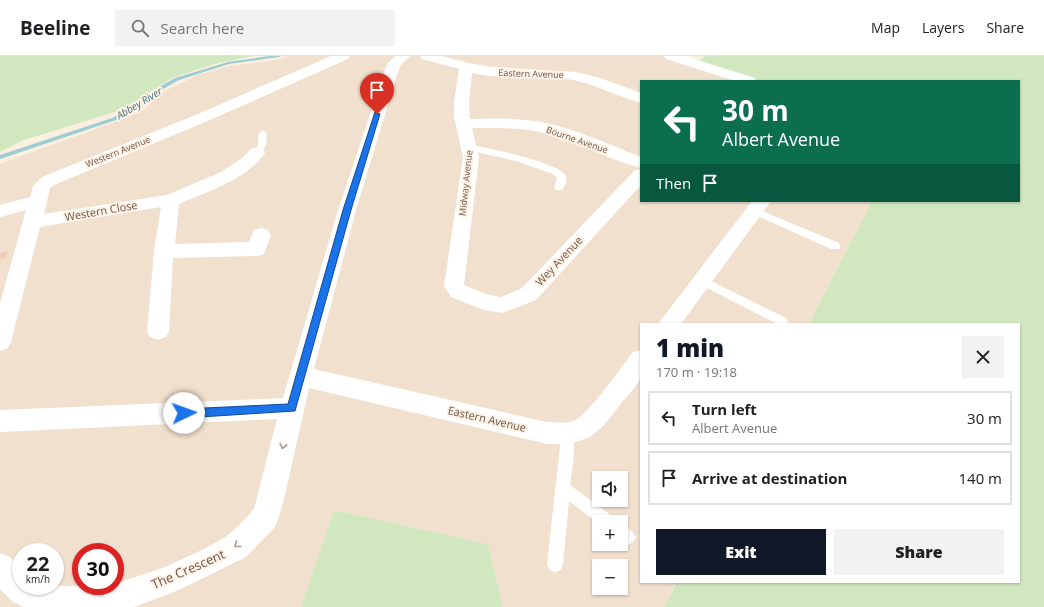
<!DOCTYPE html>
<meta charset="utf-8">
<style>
:root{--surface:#fff;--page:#f2f2f2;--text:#202124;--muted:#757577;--line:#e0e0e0;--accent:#111827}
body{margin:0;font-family:"Open Sans",sans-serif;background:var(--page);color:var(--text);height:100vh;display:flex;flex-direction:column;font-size:15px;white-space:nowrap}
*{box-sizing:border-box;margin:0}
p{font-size:13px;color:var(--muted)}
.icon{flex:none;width:22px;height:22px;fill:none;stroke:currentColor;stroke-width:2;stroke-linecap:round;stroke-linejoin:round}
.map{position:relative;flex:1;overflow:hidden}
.details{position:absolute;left:640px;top:267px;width:380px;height:260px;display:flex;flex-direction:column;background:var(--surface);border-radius:0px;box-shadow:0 1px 3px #0004}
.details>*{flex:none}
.banner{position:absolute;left:640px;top:24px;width:380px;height:122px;border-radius:0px;box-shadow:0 1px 3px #0004;background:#0b6e4f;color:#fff;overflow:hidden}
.fabs{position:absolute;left:592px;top:415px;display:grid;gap:8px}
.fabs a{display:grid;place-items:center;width:36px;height:36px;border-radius:0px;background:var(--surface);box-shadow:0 1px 3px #0004;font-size:20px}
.speed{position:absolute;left:12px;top:487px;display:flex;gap:8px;font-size:20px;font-weight:700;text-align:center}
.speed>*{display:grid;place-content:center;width:52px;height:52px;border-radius:50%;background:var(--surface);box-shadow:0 1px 3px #0004;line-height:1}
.speed small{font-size:10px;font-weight:400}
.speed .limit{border:6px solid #d22;background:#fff;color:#111}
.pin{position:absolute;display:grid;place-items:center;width:34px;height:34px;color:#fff;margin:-41px -17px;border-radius:50% 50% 50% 0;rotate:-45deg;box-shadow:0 0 4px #0007}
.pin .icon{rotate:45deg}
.me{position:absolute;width:44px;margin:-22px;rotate:87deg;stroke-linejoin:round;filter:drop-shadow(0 0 3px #0008)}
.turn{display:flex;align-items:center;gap:14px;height:84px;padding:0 16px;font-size:18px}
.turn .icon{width:52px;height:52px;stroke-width:2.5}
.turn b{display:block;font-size:28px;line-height:34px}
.then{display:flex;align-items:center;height:38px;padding:0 16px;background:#0003;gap:8px;font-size:15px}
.round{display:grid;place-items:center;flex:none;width:42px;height:42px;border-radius:0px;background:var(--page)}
.head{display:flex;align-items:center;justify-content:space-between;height:68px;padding:0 16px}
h1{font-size:24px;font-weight:800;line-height:30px;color:var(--accent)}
.cta{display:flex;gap:8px;margin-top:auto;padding:8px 16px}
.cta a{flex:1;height:46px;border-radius:0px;background:var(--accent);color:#fff;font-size:16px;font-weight:800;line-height:46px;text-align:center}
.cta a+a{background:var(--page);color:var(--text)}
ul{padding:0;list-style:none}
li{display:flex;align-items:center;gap:12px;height:54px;margin:0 8px 6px;padding:0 8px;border:2px solid var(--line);border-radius:0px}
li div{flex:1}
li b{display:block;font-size:15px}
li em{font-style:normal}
header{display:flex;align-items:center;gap:24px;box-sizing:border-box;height:56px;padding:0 20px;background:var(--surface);border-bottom:1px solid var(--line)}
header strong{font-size:19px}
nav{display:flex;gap:22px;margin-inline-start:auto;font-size:14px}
.search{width:280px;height:36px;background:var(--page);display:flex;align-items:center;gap:10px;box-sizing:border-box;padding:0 14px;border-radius:0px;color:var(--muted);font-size:15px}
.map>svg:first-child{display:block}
.residential{fill:#f2e0ce;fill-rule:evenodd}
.green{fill:#d1e7bf}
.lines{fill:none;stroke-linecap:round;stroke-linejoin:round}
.stream{fill:#9ccdd4;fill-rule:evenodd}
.building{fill:#eeccb8}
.service{fill:#fff;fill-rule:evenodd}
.minor{fill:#fff;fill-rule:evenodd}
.oneway{stroke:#a99992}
.route{fill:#1a73e8;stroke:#114b97}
.labels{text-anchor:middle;stroke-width:4;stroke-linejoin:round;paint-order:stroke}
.far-street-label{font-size:9px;fill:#6f5549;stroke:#fef3e5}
.far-water-label{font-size:10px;font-style:italic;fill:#41747b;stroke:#fef3e5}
.street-label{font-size:11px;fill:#6f5549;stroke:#fef3e5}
.near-street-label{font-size:13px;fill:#6f5549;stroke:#fef3e5}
</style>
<header>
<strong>Beeline</strong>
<div class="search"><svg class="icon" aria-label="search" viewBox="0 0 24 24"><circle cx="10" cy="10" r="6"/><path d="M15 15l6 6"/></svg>Search here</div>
<nav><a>Map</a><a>Layers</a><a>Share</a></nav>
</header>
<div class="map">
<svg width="1044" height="551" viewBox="0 0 1044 551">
<rect width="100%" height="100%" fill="#fbefdf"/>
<path class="residential" d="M290,0h372l78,25h-99v120h231l-63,123h-168v258h35l-12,25h-161l-15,-63 -154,-34 -33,97h-301v-443l115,-42 29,-12 17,-17 37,-18 33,-9 46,-6zM599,422h22v22h-22zM599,466h22v22h-22zM21,496h34v34h-34zM81,496h34v34h-34zM599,510h22v22h-22z"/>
<path class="green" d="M0,0h253l-39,8 -42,14 -51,32 -97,30 -24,12z
M705,0h339v551h-380l13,-25h342v-258h-210l63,-123h147v-120h-264l-58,-18z
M334,454l154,34 15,63h-202z"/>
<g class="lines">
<path class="stream" d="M269,0h12l-2,1 -50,7 -50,16 -16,9 -26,20 -21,11 -116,39v-4l112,-37 21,-11 26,-20 16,-9 53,-16z"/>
</g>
<path class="building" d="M8,195l-2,7 -6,1v-6z"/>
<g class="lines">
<path class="service" d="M263,74l4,3 -1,12 -6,10h-6l-2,-2 6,-8 1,-12z
M471,89c17,3 87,17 95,31 2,5 -1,10 -4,14h-6l-2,-2 3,-10 -4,-4 -37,-13 -48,-11 -2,-2 2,-2z
M755,152l84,35 1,3 -1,3h-8l-80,-36 -1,-2 1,-2z
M703,221l83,41 2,3 -2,3h-9l-78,-40 -2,-3 2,-3z
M565,371l5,2c8,16 2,38 0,56l43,32 3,5h-17v2l-30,-23 -6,63 -2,6 -6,2 -6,-2 -2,-6 13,-117 -2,-14 2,-4z
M621,468l12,8 3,5 -3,5 -5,3 -7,-4z"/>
<path class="minor" d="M331,0h19l-2,3 -138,61 -156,65 -4,3 -6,26 123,-19 54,-23 21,-14 9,-9 6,-1 6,1 2,4c-19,27 -57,38 -86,51l-4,40 74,-2 5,-12 7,-2 7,2 3,5 -7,19 -7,2 -84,2 -4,73 -3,6 -8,3 -8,-3 -3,-6 7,-80 7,-44 -121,20 -29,115 -3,6 -8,3v-48l26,-93 -26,7v-12l30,-8 3,-11 9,-9 156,-63z
M395,0h15l-9,9 -3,7 -42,138 -42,159 233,53c8,0 20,2 28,-2 13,-5 47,-54 58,-68l8,-2c0,7 2,20 0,27 -4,9 -13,18 -19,25 -24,33 -33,43 -75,42l-238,-56 -24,107 -6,22 -4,10 -29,30 -67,33 -45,17h-110l-11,-5 -13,-13v-36l10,4 11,11v18h94v-2l50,-17 37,-17 24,-13 16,-15 12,-13 23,-90 -277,13v-22l283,-12 55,-188 46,-138 4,-9z
M420,0h22l27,7 22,4 85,5 24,6 41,15v10c-25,-7 -48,-20 -73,-24 -32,-4 -64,1 -96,-6l-3,29 1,17c25,-1 51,-1 76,4 33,7 64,22 95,34v11c-31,-8 -59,-24 -89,-33 -26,-8 -54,-7 -80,-7l7,29 -15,128 22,9 15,3 21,-9 113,-118 6,-1v16l-105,115 -34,13 -18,-3 -33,-13 -7,-11 19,-129 -9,-40v-15l5,-33 -37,-10z
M664,0h21l70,22 2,3h-22l-69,-22z
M752,145h19l-90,123h-23z"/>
</g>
<defs><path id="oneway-chevron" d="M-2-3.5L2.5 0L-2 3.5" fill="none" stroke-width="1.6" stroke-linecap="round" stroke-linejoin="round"/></defs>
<g class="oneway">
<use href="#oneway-chevron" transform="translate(283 390) rotate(103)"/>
<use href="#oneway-chevron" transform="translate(237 489) rotate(142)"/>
</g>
<path class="route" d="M375,56l5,2 -29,96 -56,201 -111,7 -4,-2 -1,-3 1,-3 4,-1 104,-5 55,-194z"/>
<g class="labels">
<g class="far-street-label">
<text transform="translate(531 18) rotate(2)" y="3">Eastern Avenue</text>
<text transform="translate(577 84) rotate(19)" y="3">Bourne Avenue</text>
<text transform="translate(118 96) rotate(-22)" y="3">Western Avenue</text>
<text transform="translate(466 127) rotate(-84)" y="3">Midway Avenue</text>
</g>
<g class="far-water-label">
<text transform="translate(139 47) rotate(-31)" y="4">Abbey River</text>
</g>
<g class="street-label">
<text transform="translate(101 155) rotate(-10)" y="4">Western Close</text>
<text transform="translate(559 205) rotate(-47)" y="4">Wey Avenue</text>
<text transform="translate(487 363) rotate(13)" y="4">Eastern Avenue</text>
</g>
<g class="near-street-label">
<text transform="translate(188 513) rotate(-24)" y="5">The Crescent</text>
</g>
</g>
</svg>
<div class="fabs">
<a><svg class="icon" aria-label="sound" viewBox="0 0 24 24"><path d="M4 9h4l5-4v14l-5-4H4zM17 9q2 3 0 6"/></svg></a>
<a>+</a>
<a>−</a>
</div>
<div class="speed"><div>22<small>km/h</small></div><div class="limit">30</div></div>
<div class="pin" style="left:377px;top:58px;background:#d93025"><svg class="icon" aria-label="arrive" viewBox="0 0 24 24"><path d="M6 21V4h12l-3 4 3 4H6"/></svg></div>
<svg class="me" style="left:184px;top:357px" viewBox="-20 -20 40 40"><circle r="19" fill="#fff"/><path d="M0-13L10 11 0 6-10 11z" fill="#1a73e8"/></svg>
<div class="banner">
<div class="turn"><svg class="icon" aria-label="left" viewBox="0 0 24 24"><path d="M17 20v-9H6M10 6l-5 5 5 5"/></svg><div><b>30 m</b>Albert Avenue</div></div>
<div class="then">Then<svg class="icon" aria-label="arrive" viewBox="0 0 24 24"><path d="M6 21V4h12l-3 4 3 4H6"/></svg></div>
</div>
<section class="details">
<div class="head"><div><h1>1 min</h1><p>170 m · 19:18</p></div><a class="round"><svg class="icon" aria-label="close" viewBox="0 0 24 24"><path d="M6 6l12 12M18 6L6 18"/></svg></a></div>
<ul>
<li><svg class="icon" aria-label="left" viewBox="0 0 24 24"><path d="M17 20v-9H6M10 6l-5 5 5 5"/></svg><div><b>Turn left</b><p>Albert Avenue</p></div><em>30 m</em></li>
<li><svg class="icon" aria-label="arrive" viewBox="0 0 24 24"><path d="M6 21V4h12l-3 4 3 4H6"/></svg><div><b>Arrive at destination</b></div><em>140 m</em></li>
</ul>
<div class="cta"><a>Exit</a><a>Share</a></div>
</section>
</div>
